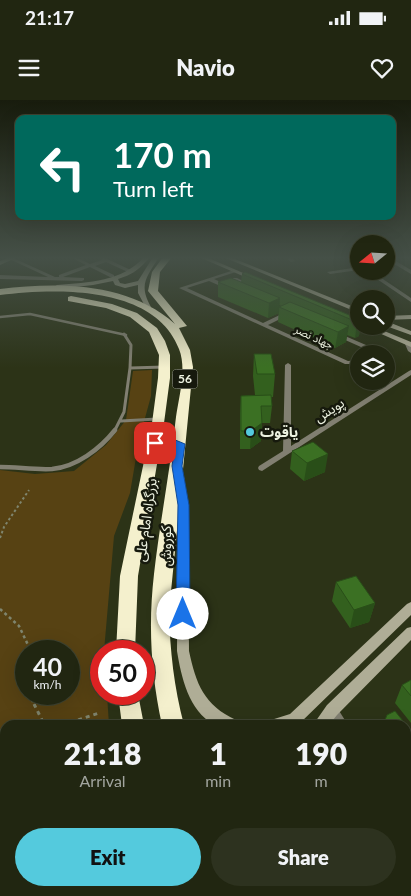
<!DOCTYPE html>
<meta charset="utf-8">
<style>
:root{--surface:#212611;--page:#2d321f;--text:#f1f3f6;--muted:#a2a59f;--line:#3e4331;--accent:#54cadd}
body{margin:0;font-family:Lato,"Noto Sans Arabic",sans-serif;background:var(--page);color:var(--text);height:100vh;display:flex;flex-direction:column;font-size:19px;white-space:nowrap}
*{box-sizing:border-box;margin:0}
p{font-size:16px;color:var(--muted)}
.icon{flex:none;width:28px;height:28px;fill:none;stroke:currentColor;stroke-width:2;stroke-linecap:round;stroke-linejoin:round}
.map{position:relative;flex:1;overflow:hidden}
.sheet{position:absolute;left:0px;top:620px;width:411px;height:176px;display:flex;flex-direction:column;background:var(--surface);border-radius:15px 15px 0 0;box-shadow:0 5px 20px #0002,0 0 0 1px var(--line)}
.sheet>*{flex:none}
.hud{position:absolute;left:15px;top:15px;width:381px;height:105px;border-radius:10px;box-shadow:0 5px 20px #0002,0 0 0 1px var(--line);background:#00695c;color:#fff;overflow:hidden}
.needle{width:32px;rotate:252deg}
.controls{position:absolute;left:350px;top:135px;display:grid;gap:10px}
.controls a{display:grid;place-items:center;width:45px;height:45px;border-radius:50%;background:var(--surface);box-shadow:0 5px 20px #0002,0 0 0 1px var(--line);font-size:25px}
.speed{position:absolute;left:15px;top:540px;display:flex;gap:10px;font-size:25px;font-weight:700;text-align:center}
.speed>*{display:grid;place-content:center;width:65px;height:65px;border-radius:50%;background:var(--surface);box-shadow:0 5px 20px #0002,0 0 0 1px var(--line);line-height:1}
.speed small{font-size:12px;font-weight:400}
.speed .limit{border:8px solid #d22;background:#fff;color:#111}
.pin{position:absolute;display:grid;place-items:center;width:42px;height:42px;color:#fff;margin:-21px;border-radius:10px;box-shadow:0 2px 8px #0006}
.me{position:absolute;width:55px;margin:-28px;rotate:0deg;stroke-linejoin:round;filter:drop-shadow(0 0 4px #0008)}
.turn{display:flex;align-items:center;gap:18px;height:105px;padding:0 15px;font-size:22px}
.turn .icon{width:65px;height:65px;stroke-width:2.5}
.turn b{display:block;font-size:35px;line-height:42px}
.eta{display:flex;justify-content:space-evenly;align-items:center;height:85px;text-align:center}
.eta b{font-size:30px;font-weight:800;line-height:35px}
.action{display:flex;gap:10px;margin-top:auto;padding:10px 15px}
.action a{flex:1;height:58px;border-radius:30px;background:var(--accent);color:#111;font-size:20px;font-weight:800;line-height:58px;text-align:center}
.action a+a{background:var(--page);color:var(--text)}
.status{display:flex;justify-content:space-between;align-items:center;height:35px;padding:0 25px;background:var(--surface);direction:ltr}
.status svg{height:14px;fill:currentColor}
header{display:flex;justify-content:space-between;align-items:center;height:65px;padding:0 15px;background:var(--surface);font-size:22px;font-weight:800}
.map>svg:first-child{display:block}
.green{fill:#574213;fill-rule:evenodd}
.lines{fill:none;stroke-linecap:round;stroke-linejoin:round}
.path-far2{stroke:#7f856e;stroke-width:2;stroke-dasharray:2.5 2.5;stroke-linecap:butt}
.path-far1{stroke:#7f856e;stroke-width:2.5;stroke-dasharray:3 3;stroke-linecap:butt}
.path{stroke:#7f856e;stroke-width:3;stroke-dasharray:4 4;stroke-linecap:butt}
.lane-far2{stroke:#817f71;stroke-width:2.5}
.lane-far1{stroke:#817f71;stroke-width:3}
.lane{stroke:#817f71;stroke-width:4.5}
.street{fill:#817f71;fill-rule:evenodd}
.secondary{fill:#afad96;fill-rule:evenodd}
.highway{fill:#f4f0cd;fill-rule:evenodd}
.wall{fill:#33601e}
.shaded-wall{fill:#294e18}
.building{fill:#3b7023;stroke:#294e18}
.route{fill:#1a73e8;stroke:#114b97}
.poi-dot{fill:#54cadd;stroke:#16190d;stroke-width:2}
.labels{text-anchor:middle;stroke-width:5;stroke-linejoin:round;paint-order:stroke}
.far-street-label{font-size:11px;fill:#edf2e1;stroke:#16190d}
.shield{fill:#16190d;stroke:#acb1a1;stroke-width:1}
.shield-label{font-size:12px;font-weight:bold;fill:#edf2e1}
.street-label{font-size:14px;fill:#edf2e1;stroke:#16190d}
.poi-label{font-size:14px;font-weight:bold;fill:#edf2e1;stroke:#16190d;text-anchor:start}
</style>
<div class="status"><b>21:17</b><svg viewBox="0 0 49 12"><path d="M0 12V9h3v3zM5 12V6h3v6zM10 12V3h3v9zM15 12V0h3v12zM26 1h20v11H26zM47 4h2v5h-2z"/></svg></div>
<header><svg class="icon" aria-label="menu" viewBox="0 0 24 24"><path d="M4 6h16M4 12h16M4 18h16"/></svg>Navio<svg class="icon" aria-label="heart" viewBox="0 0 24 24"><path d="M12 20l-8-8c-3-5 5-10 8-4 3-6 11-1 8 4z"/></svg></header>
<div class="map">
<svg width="411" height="796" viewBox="0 0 411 796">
<rect width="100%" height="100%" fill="#2c3317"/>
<path class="green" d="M152,270l-1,26 -12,44 -9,53 -16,43 -10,115h-3v43h6l2,31h-104v166h163l2,5h-170v-426l35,4 39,-3 32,-26 20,-25 7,-49zM26,551h43v43h-43z"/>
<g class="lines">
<path class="path-far2" d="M0,438l4,-11 25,-37"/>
<path class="path-far1" d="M0,509l19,17 10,21 -2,4
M26,554l-7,21 7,14
M29,594l6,12"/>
<path class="path" d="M34,604l10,20
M43,625l6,-2 3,2
M63,625l36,-12
M0,631l5,-2
M93,791l5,5
M167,796l4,-5"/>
<path class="lane-far2" d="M0,217l30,-3 96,21"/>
<path class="lane-far1" d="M124,234l7,11 -1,23
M121,321l36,-2
M114,332l10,-20 6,-44 34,-1"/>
<path class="lane" d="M0,367c17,0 35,3 52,2 24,-2 48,-20 63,-39"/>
<path class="street" d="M5,157h6l44,20h4v-2l27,-10 -16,-8h6l14,7 12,-4 -2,-2 3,-1 32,15 -5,1 -24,-11 -11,4 19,9v2h-4l-20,-10 -27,10 21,1v2l-2,1 -82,-2v-4l48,2z
M285,157h5l5,4 -4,1z
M386,157h3l22,13v4l-25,-15z
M359,167v3l-29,4 -3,-2z
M234,170l5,1 -25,8 15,7v2h-4l-16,-7 -22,7 76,35 23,-11h4v2l-22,11 80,36 11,-1v4h-14l-166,-76z
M365,171h6l40,27v4z
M233,178h4l16,8 -5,1 -15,-7z
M334,233h4l28,12 5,9h-6l-4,-7 -27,-12z
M408,242l3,2v9l-3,-2 -3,-7z
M288,263l3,2v81l118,-75 2,-1v5l-149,96 -3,-1 -1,-2 1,-2 24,-15 2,-86z
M332,604l4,2 12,19h-13l-9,-15 2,-4z
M406,698l5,2v16l-5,-2z"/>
<path class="secondary" d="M11,157h7l-18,8v-4z
M144,157h6c-9,11 -18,18 -32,22l2,4 5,1 13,-3 15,-24h6c-12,20 -21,27 -8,50l-1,1h-4l-8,-15v-8l-13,3 -10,-3 -2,-4 -20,4 -36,4 -3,-2 3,-2c32,-3 65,-3 87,-28z
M199,157h7l51,22 -5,1z
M223,157h7l129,52v4z
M411,215v4l-25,1v-4z
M386,221l25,10v4l-25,-9z
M363,226h9l39,16v5z
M179,374l5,3 4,28 1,146c7,33 15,54 47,69l2,5c-7,0 -18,2 -24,-1 -25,-12 -33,-48 -37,-73l1,-146 -4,-28z
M411,502v13l-112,109 -30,1 2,-5 19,-6 117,-110z
M411,527v13l-74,75 -8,10h-16l14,-20 80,-77z
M309,791h19l2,5h-20z"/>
<path class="highway" d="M163,157h9l-12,15 -2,19 29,35 -8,2 11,22 3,17 -24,245c1,39 5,75 15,113h-22c-11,-51 -14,-99 -8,-151 6,-52 16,-104 22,-157 3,-21 11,-48 3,-68 -24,-64 -123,-61 -179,-54v-6c59,-7 128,-7 175,35l-27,-33 4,-19z
M71,196l41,8 25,9 20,15 8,13 5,14v23l-6,45 -26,153 -3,75h-19l4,-75 32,-153 6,-45 1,-23 -10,-23 -19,-15 -24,-9 -38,-7v-4z
M118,594h20l6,31h-22z
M185,791h27l2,5h-27z
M250,791h29l2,5h-29z"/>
</g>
<path class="wall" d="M242,174l117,45v7h1l-1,10 -4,2 -8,-3 -1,7 -11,6 -57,-26 1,-15 2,-1 -2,-1v8l-11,5 -50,-21v-15h23z
M254,254l21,20 -2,23h-2l1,9 -2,17h-8l-1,18 -11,8h-10v-36l1,-17 14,-1 -2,-19z
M292,351l33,21 -21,9 -14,-12z
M336,482l39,21 -6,19 -19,6 -18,-27z
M411,580v43l-16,-20 7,-18z
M406,625l5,6v48l-5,1z"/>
<path class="shaded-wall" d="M280,198l-1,15 -11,5 1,-15z
M357,222h2v4h1l-1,10 -4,2z
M349,226l-3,16 -11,6 3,-16z
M262,323l-1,18 -11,8 1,-18z
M328,354l-3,18 -21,9 3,-18z
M375,503l-6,19 -19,6 4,-18z"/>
<path class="building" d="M245,172l114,47v3h-2l-115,-48z
M231,178l49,20 -11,5 -51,-21z
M290,202l59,24 -11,6 -59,-25z
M254,254h17l4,20h-18z
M271,295l1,11h-11l1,17 -11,8h-10v-35z
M313,342l15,12 -21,9 -15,-12z
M356,476l19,27 -21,7 -18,-28z
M411,580v16l-9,-11z
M395,611l16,20v34l-5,-1v-39h-23l4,-10z"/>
<linearGradient id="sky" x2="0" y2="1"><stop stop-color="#181c0d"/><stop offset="0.59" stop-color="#455047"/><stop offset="1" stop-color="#455047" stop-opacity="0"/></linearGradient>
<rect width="411" height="268" fill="url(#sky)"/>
<path class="route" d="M168,337l17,7 -3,22 7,39 1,109 -2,4h-10l-2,-4 2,-109 -6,-39 3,-20 -7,-3 -13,3 -5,-3z"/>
<circle class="poi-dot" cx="250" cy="332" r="5"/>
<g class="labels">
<g class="far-street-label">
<text transform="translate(314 237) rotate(25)" y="4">جهاد نصر</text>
</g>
<rect class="shield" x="172.5" y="269.5" width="25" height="19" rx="4"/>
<g class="shield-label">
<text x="185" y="283">56</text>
</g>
<g class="street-label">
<text transform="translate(329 310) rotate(-33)" y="5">پویش</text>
<text transform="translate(146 420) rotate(-82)" y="5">بزرگراه امام علی</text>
<text transform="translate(166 446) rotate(-90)" y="5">کوروش</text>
</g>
<g class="poi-label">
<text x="260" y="337">یاقوت</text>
</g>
</g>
</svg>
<div class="controls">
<a><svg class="needle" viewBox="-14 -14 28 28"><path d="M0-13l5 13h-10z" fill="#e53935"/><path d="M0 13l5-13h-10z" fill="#a2a59f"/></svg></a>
<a><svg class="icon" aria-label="search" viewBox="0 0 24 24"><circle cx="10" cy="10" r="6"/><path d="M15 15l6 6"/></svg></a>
<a><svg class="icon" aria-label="layers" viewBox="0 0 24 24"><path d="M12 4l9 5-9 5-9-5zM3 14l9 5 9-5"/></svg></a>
</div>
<div class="speed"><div>40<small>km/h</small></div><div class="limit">50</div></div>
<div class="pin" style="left:155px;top:343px;background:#d93025"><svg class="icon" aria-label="arrive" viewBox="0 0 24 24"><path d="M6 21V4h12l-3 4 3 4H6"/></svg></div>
<svg class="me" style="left:183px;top:514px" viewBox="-20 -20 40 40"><circle r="19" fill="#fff"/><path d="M0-13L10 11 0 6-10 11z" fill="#1a73e8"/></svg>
<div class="hud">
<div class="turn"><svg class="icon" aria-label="left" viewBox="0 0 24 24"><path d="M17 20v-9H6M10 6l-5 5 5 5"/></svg><div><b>170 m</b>Turn left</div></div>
</div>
<section class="sheet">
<div class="eta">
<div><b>21:18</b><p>Arrival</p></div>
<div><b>1</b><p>min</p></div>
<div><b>190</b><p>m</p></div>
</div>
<div class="action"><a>Exit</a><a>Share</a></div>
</section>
</div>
